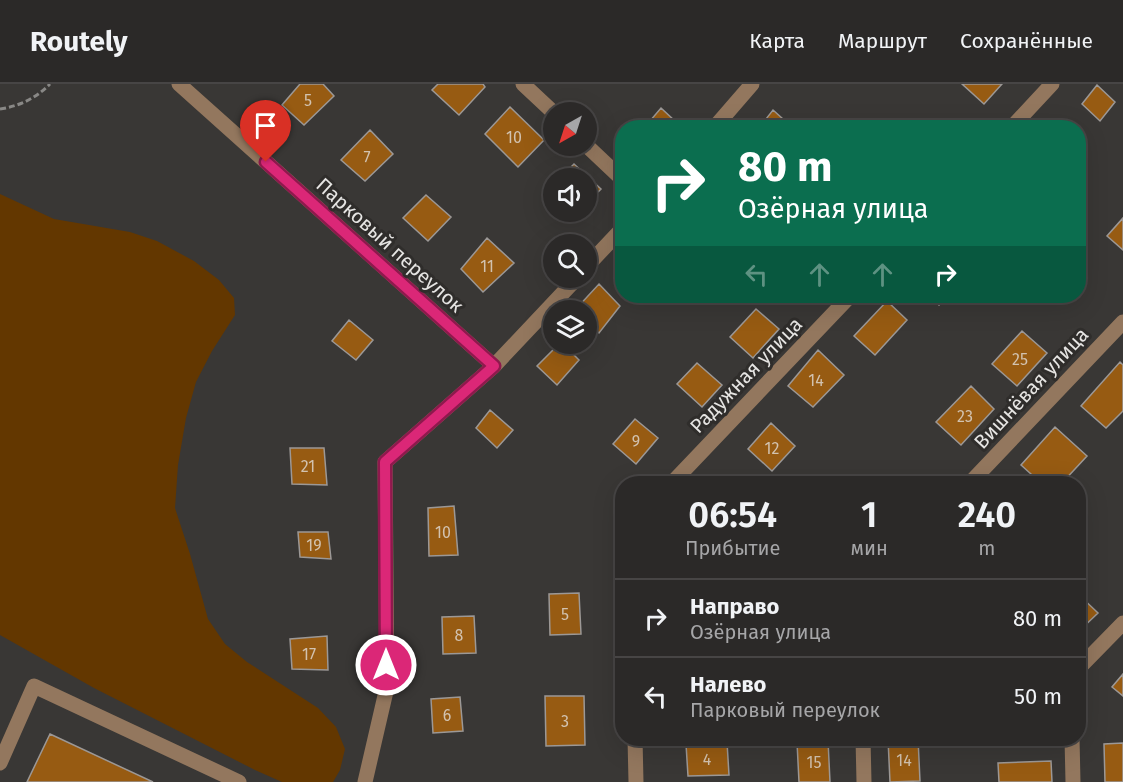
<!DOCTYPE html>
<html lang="ru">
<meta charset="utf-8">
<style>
:root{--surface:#2b2928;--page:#333130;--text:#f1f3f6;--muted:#a6a6a8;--line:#474545}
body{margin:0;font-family:"Fira Sans",sans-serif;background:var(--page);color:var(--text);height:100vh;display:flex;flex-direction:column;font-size:22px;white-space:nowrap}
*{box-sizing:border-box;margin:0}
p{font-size:20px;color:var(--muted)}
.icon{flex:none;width:33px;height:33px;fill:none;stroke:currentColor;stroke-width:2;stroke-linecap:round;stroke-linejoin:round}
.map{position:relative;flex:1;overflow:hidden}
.sheet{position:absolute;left:615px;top:392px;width:471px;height:270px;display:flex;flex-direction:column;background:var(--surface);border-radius:24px;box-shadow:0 6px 24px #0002,0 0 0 2px var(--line)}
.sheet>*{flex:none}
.banner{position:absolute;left:615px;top:36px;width:471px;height:183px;border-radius:24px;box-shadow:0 6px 24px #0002,0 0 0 2px var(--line);background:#0b6e4f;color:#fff;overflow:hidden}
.needle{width:39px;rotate:219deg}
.fabs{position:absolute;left:543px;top:18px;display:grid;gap:12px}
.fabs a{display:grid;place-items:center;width:54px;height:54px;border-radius:50%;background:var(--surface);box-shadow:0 6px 24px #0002,0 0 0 2px var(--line);font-size:30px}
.pin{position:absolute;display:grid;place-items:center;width:51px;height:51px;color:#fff;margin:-62px -26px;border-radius:50% 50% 50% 0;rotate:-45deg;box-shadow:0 0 6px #0007}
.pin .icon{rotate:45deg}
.me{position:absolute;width:66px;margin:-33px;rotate:0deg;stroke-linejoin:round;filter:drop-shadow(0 0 4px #0008)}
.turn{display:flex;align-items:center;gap:21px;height:126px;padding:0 24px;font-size:27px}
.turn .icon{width:78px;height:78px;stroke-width:2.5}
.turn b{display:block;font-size:42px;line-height:51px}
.lanes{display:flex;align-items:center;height:57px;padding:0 24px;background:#0003;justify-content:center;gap:30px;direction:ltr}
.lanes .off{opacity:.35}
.eta{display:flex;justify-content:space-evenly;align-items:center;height:102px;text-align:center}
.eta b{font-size:36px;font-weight:600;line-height:42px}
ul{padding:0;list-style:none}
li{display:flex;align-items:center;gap:18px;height:78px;padding:0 24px;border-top:2px solid var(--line)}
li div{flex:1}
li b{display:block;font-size:22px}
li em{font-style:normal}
header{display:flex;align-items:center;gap:36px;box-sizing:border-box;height:84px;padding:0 30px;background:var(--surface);border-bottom:2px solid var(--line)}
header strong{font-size:28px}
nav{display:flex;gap:33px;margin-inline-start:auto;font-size:21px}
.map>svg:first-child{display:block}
.green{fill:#633700}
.building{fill:#975b12;stroke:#9c9896;stroke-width:1.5}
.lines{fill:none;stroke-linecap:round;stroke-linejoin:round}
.path{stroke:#898886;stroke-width:3;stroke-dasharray:6 3;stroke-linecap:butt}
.minor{stroke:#93775e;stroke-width:15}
.route-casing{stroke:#8e194d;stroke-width:15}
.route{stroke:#db2777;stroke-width:10}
.labels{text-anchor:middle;stroke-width:6;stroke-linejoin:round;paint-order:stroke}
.number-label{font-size:16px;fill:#d2c2af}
.street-label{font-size:20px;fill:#e6e5e3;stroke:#2f2d2b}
</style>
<header>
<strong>Routely</strong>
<nav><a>Карта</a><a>Маршрут</a><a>Сохранённые</a></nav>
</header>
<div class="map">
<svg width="1123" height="698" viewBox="0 0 1123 698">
<rect width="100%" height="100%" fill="#393735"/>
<path class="green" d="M0,110l54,25 76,13 27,9 37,20 25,19 15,18 1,17 -23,36 -16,31 -10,36 -8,47 -3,43 15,46 18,65 17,25 22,18 71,46 18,19 9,22 -5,21 -7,12h-51l-27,-12 -161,-82 -94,-53z"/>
<path class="building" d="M300,0h23l11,12 -30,29 -22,-20z
M438,0h45l2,3 -26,28 -27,-25z
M962,0h40l-18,20z
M1097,1l18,17 -15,19 -18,-17z
M510,23l34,33 -26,27 -33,-33z
M661,24l16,15 -3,5h-30z
M773,26l20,18h-34z
M370,46l23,24 -28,27 -24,-21z
M574,80l27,25 -15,15v-26h-26z
M426,111l25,22 -23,24 -25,-23z
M1123,134v32l-16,-14z
M487,154l27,25 -31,29 -22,-23z
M599,200l21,22 -21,27 -13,-12v-11h-11z
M928,212h20l-9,9z
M887,217l20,19 -32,35 -21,-19z
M756,225l23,20 -26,29 -23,-21z
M349,236l24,20 -17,20 -24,-19z
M1022,247l25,22 -30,33 -25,-22z
M559,260h4l16,16 -22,25 -20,-19z
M818,266l26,25 -31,32 -25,-21z
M1120,278l3,3v46l-17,17 -25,-22z
M697,279l25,22 -20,22 -25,-23z
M971,302l23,23 -33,36 -25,-23z
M490,326l23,20 -16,18 -21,-20z
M635,335l23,19 -22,26 -23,-20z
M771,339l24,23 -23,25 -24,-22z
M1055,343l32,29 -25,27h-21l-20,-18z
M290,364h34l3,37 -35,-1z
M454,422l4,49 -29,1 -1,-48z
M298,448h30l3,27 -31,-2z
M579,509l2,41 -31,1 -1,-41z
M1078,510l20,19 -20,19z
M474,532l2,37 -33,1 -1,-37z
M327,552l1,34 -36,-1 -2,-30z
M1123,590v22l-11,-9z
M545,612h39l1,49 -39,1z
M460,613l3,34 -30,2 -2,-34z
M50,650l103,48h-126z
M918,654l2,43 -30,1 -2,-43z
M828,656l2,42h-31l-2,-40z
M727,658l2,33 -41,1 -2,-32z
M1123,659v39h-18l-1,-38z
M1051,677l1,21h-53l-1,-19z"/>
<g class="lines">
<path class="path" d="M0,25c20,-3 36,-11 50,-25"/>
<path class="minor" d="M179,0l315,282
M523,0l31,29
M714,44l38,-44
M1011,44l41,-44
M586,61l36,34
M586,183l36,-38
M672,399l178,-187
M970,399l153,-161
M1078,585l45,-46
M635,654l1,44
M863,654l1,44
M1072,654l1,44
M0,679l34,-77 205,96
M365,698l22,-95 -2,-225 109,-96 83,-88"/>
</g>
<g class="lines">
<g class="route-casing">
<path id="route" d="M266,78l228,204 -109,96 1,203"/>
</g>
<use href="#route" class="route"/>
</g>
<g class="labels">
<g class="number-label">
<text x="308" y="22">5</text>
<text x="514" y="59">10</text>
<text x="367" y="79">7</text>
<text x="487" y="188">11</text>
<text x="1020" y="281">25</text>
<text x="816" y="302">14</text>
<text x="965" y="338">23</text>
<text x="636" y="363">9</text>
<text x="772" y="370">12</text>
<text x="308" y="388">21</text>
<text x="443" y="454">10</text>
<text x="314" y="467">19</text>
<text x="565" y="536">5</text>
<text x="459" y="557">8</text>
<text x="309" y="576">17</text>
<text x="447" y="637">6</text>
<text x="565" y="643">3</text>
<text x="707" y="681">4</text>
<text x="904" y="682">14</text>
<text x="814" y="684">15</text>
</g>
<g class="street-label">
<text transform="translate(390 161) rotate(42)" y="7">Парковый переулок</text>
<text transform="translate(746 291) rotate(-46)" y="7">Радужная улица</text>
<text transform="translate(1031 304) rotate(-47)" y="7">Вишнёвая улица</text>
</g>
</g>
</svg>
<div class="fabs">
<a><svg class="needle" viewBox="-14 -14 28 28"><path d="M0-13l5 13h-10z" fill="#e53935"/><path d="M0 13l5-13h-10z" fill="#a6a6a8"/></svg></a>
<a><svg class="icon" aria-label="sound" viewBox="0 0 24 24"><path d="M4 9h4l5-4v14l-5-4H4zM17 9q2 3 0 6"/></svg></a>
<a><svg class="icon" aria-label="search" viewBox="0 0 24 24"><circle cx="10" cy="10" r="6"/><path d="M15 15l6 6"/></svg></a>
<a><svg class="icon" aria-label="layers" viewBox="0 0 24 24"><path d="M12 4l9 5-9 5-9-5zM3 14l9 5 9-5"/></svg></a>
</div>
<div class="pin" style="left:266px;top:78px;background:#d93025"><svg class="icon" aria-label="arrive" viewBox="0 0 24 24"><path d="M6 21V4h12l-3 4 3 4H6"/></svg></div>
<svg class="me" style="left:386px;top:581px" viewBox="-20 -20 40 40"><circle r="17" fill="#db2777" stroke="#fff" stroke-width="3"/><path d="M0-11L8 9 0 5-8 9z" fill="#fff"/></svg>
<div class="banner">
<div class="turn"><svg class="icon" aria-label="right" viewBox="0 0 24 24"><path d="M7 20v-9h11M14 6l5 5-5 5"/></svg><div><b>80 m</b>Озёрная улица</div></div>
<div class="lanes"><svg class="icon off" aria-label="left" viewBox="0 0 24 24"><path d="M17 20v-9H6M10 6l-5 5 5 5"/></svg><svg class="icon off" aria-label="ahead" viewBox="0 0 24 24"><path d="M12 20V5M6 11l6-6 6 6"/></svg><svg class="icon off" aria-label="ahead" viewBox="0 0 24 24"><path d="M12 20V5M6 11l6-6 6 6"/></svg><svg class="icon" aria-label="right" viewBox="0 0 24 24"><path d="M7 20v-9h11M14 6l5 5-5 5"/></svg></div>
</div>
<section class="sheet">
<div class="eta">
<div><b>06:54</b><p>Прибытие</p></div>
<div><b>1</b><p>мин</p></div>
<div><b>240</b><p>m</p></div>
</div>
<ul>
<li><svg class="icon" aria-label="right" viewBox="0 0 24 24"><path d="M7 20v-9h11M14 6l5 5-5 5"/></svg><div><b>Направо</b><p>Озёрная улица</p></div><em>80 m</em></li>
<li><svg class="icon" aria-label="left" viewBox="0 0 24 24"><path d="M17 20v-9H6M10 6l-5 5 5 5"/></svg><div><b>Налево</b><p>Парковый переулок</p></div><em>50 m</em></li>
</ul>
</section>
</div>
